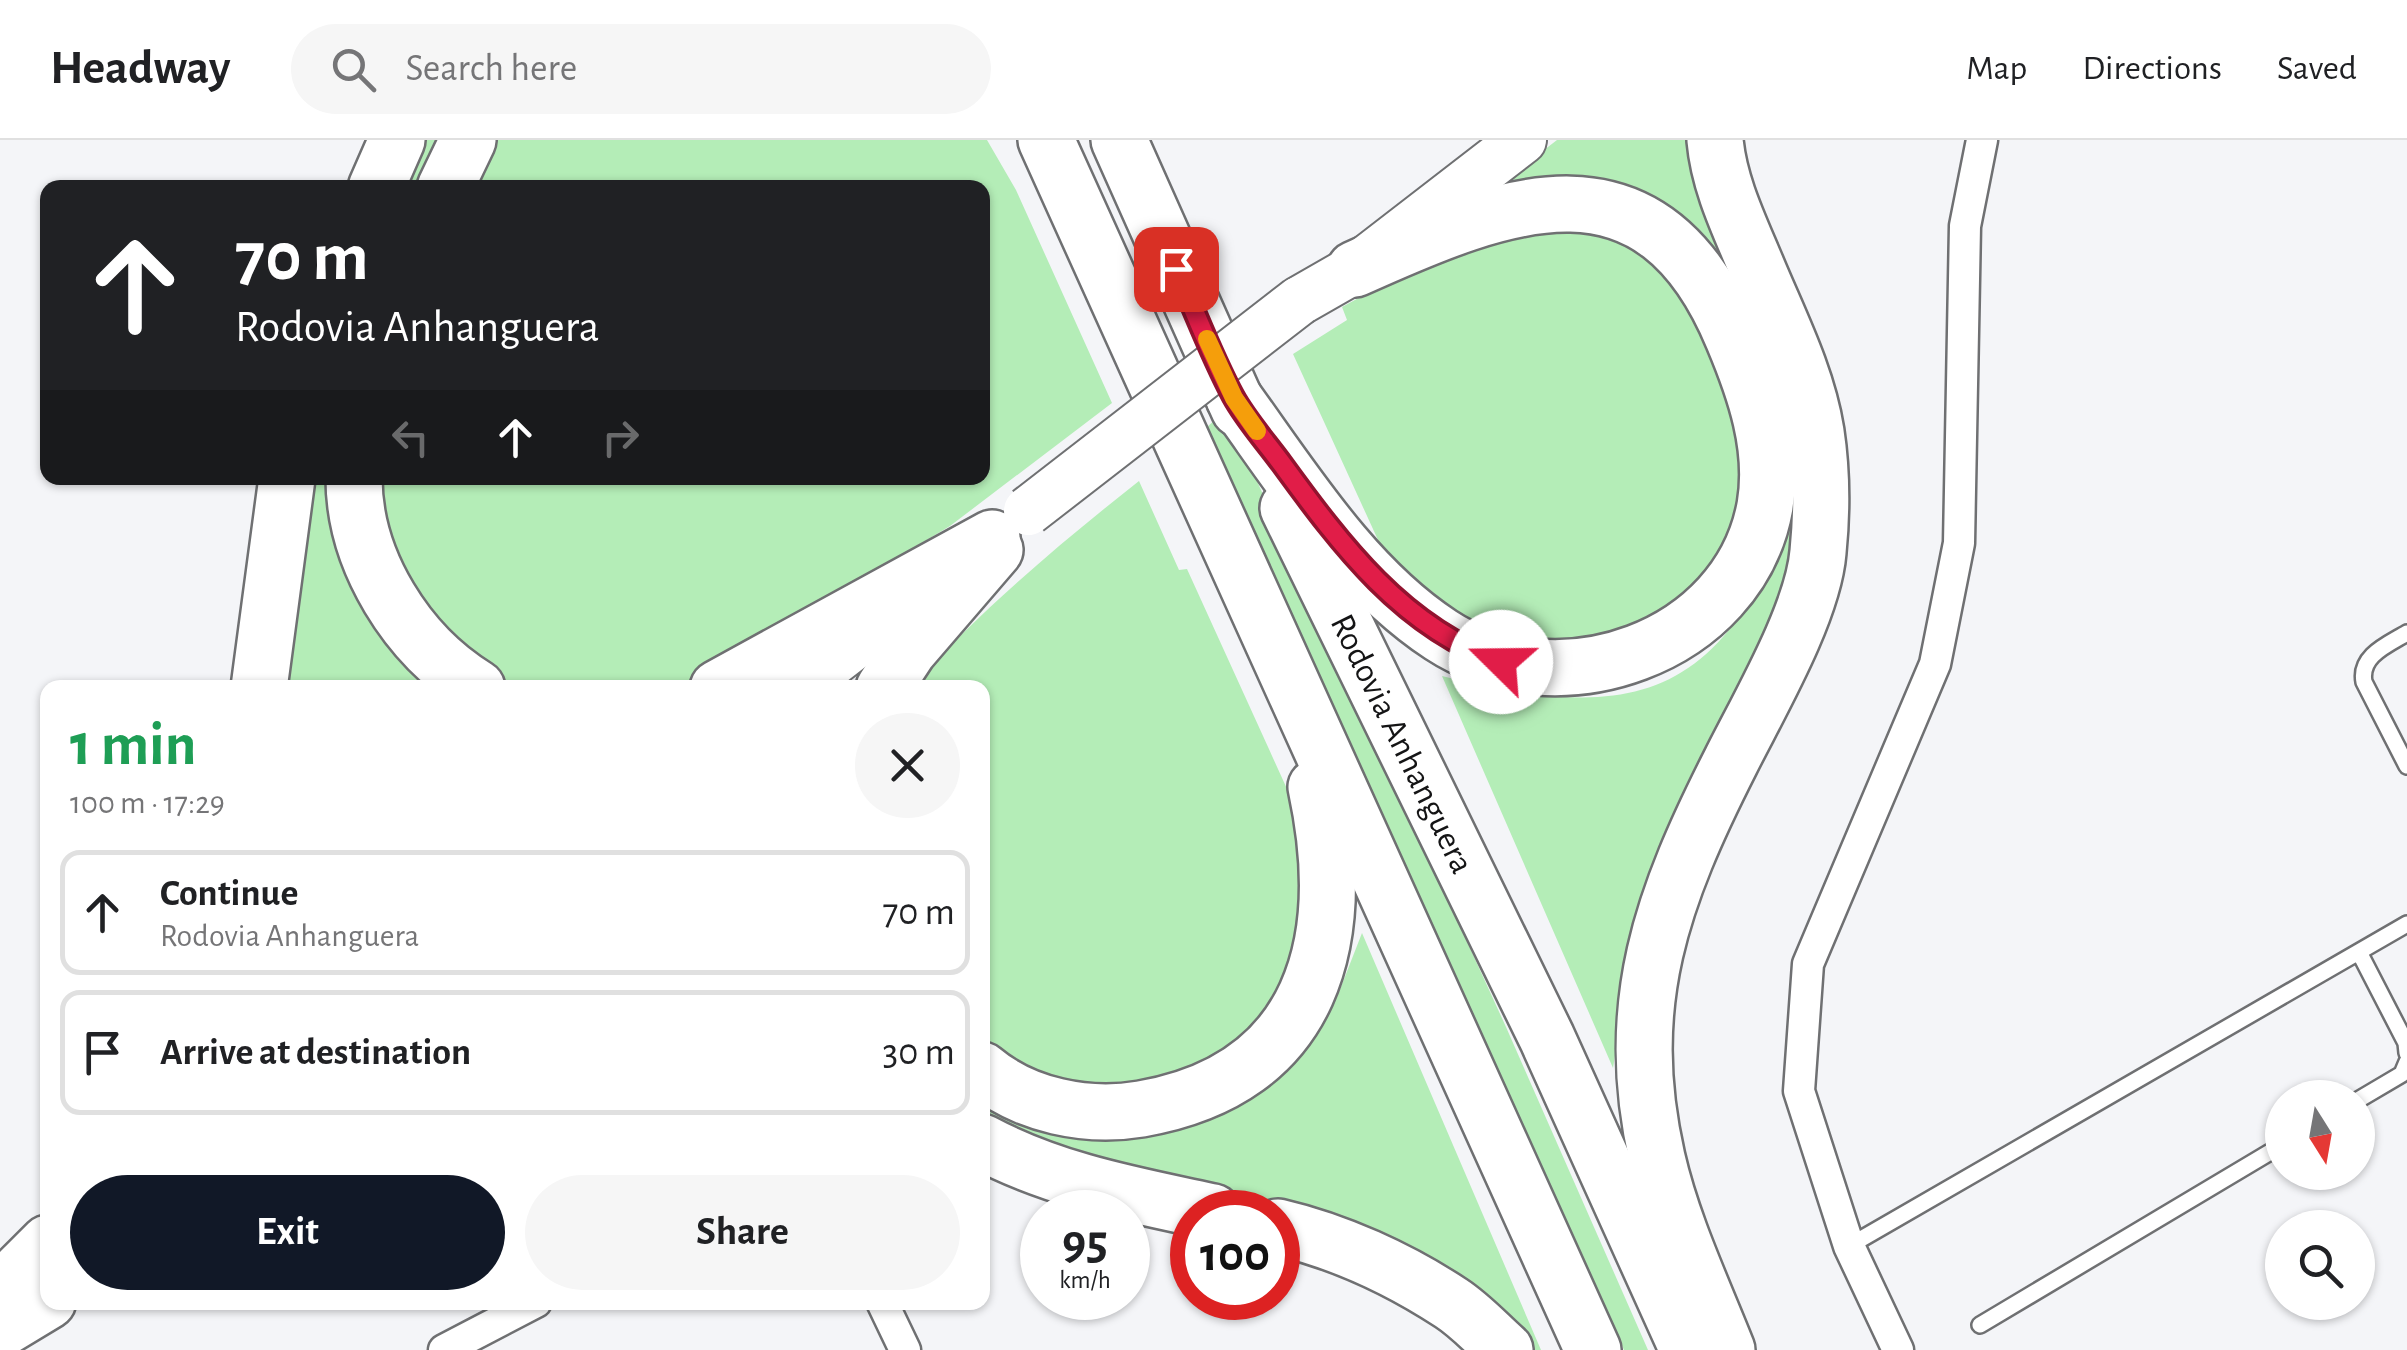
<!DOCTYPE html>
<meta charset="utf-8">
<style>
:root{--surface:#fff;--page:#f6f6f6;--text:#202124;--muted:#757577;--line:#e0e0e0;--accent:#111827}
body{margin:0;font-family:"Alegreya Sans",sans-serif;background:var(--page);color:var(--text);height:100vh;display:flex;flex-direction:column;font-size:38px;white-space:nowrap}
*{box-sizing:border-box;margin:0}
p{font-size:32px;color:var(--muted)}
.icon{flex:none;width:55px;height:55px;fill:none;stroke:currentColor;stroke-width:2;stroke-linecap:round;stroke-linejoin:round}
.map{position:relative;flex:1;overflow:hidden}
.drawer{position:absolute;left:40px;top:540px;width:950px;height:630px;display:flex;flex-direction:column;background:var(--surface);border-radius:20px;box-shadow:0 2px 8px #0004}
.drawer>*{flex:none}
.hud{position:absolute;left:40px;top:40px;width:950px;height:305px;border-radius:20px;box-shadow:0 2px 8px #0004;background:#202124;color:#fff;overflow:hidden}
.needle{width:65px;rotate:169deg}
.tools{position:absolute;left:2265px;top:940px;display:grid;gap:20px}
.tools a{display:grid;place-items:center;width:110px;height:110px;border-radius:50%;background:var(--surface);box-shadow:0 2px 8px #0004;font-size:50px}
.speed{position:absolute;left:1020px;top:1050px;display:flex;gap:20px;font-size:50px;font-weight:700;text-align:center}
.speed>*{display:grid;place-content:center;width:130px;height:130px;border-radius:50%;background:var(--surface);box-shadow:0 2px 8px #0004;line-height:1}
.speed small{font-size:25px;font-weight:400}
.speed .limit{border:15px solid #d22;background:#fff;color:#111}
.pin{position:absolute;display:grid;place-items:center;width:85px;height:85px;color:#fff;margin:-42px;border-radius:20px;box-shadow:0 5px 15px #0006}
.me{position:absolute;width:110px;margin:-55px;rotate:292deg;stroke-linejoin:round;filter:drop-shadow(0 0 8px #0008)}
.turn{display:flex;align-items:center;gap:35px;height:210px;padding:0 30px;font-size:45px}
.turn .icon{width:130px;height:130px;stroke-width:2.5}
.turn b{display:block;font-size:70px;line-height:85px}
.lanes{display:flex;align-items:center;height:95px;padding:0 30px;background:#0003;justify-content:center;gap:50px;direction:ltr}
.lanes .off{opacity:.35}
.round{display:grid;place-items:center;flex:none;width:105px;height:105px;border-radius:52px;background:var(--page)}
.overview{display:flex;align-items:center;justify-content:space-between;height:170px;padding:0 30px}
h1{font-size:60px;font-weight:600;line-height:75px;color:#1e9e55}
.primary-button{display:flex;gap:20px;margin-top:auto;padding:20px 30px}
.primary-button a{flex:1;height:115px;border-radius:60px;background:var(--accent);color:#fff;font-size:40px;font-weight:600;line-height:115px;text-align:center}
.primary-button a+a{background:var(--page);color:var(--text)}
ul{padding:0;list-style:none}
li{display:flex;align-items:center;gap:30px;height:125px;margin:0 20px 15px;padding:0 10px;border:5px solid var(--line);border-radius:20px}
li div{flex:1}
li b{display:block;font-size:38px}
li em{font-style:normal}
header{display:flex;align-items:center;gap:60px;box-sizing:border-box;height:140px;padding:0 50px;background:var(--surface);border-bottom:2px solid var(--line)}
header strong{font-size:48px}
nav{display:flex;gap:55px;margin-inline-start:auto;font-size:35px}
.search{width:700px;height:90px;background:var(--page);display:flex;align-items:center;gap:25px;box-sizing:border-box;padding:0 35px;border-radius:55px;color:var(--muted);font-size:38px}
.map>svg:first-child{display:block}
.green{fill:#b4edb7}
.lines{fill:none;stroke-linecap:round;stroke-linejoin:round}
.lane-casing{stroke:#6f7072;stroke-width:20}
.street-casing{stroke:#6f7072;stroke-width:35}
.primary-casing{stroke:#6f7072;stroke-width:52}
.highway-casing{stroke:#6f7072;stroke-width:60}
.lane{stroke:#fff;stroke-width:15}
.street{stroke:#fff;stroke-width:30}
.primary{stroke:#fff;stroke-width:48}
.highway{stroke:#fff;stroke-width:55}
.primary-bridge-casing{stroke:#6f7072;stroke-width:52;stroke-linecap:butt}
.primary-bridge{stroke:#fff;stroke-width:48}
.route-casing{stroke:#92132f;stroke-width:25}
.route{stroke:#e11d48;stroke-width:18}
.slow{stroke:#f59e0b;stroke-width:18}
.labels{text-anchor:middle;stroke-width:8;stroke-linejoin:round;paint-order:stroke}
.street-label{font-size:35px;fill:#141415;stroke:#fff}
</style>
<header>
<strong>Headway</strong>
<div class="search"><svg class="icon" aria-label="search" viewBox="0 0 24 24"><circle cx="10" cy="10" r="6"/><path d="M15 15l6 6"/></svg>Search here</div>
<nav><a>Map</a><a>Directions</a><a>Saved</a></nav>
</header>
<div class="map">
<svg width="2407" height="1210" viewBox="0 0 2407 1210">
<rect width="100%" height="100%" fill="#f4f5f8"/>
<path class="green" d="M422,0h29l-23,47 -26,1z
M488,0h499l29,50 96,213 -162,123 -268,161h-166l-37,-16 -33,-28 -53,-84 -17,-81h606v-290l-515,-1z
M1557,0h133l26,79 90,325 -187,487 -6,37 -171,-392c166,40 264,39 339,-136l-87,-302 -222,-32z
M1566,90l47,6 34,14 44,49 52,136 -3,75 -18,44 -21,33 -60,50 -151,6 -92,-70 -20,-33 -85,-186 54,-34 -5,-13 70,-38 112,-36z
M1225,271l281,616 142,323h-24l-417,-923z
M310,338h27l95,209 -149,1z
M1139,341l40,89 8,-1 116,255 7,120 -48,82 -65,49 -89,17 -79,-20 -46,-28 -1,-356h-72c69,-76 149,-144 229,-207z
M1362,793l179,417h-10l-253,-138h-25l-174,-37 -96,-46 -1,-38 38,28 279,-67 38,-55z"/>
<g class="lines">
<g class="lane-casing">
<path id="lane" d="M2407,493c-20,12 -48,23 -43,49l43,84
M2359,812l47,91 1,10
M2358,960l44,-26 5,-12
M1849,1106l558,-322
M1980,1185l302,-180"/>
</g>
<g class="street-casing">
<path id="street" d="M882,1162l23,48
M444,1210l92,-48
M1898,1210l-49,-104 -50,-155 9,-127 127,-300 24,-121 6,-317 17,-86"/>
</g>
<g class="primary-casing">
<path id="primary" d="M1299,161l56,-32 167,-129
M799,548l104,-81"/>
</g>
<g class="highway-casing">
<g id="highway">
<path d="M1046,0l547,1210"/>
<path d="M1119,0l120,269"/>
<path d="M1715,0c4,45 25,87 42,128 22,53 50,107 59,164 6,40 6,80 2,120 -5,61 -59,153 -87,209 -69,136 -109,243 -74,397 15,66 45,129 70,192"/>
<path d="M376,48l21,-48"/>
<path d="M445,48l23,-48"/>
<path d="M1234,258c60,83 120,180 207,237 116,76 298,14 324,-129 10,-58 -10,-116 -32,-168 -82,-196 -225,-138 -378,-69"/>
<path d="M354,338c0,83 53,167 123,210"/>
<path id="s1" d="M1288,368l259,530 141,312"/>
<path d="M259,548l28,-210"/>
<path d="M718,548l274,-150"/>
<path d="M884,548l25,-38 86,-100"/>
<path d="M982,930c43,36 105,48 159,39 174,-30 208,-169 175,-322"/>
<path d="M982,1002c73,39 152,53 231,70"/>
<path d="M1278,1087c60,14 121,42 173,76 20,13 37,32 54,47"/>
<path d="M0,1151l48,-48"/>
<path d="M0,1190l48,-29"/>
</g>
</g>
<use href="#lane" class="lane"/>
<use href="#street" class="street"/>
<use href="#primary" class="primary"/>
<use href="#highway" class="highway"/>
<g class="primary-bridge-casing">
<path id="primary-bridge" d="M1028,371l271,-210"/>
</g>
<use href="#primary-bridge" class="primary-bridge"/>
</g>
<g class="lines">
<g class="route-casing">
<path id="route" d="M1176,129c19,42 35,86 57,127 13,24 33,46 49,68 59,81 121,164 219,198"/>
</g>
<use href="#route" class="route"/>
<path class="slow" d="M1207,199l27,59 23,33"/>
</g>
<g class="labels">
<g class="street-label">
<text dy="12" stroke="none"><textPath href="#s1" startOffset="262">Rodovia Anhanguera</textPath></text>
</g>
</g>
</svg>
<div class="tools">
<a><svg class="needle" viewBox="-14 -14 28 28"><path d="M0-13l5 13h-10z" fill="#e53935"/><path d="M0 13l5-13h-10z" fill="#757577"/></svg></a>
<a><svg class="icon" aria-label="search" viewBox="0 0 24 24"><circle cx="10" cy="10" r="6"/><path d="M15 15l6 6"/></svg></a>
</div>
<div class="speed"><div>95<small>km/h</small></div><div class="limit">100</div></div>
<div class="pin" style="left:1176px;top:129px;background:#d93025"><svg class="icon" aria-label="arrive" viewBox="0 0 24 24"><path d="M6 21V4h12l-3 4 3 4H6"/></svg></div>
<svg class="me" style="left:1501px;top:522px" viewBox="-20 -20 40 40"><circle r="19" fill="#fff"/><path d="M0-13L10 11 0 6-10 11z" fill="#e11d48"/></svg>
<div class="hud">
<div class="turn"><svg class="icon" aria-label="ahead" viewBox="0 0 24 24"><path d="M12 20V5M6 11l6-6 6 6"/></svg><div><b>70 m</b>Rodovia Anhanguera</div></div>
<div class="lanes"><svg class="icon off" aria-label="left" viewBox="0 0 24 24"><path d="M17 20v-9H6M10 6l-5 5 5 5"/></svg><svg class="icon" aria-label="ahead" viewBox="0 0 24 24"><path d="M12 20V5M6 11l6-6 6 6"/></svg><svg class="icon off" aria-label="right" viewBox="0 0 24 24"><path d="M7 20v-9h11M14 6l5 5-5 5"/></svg></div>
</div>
<section class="drawer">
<div class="overview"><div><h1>1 min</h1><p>100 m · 17:29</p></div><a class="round"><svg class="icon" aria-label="close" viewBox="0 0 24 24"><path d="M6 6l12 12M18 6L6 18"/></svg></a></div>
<ul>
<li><svg class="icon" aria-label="ahead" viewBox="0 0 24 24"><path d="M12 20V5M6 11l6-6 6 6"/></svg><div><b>Continue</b><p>Rodovia Anhanguera</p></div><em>70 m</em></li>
<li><svg class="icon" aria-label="arrive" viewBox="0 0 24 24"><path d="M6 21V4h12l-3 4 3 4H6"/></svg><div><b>Arrive at destination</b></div><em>30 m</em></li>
</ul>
<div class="primary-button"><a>Exit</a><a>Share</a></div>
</section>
</div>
